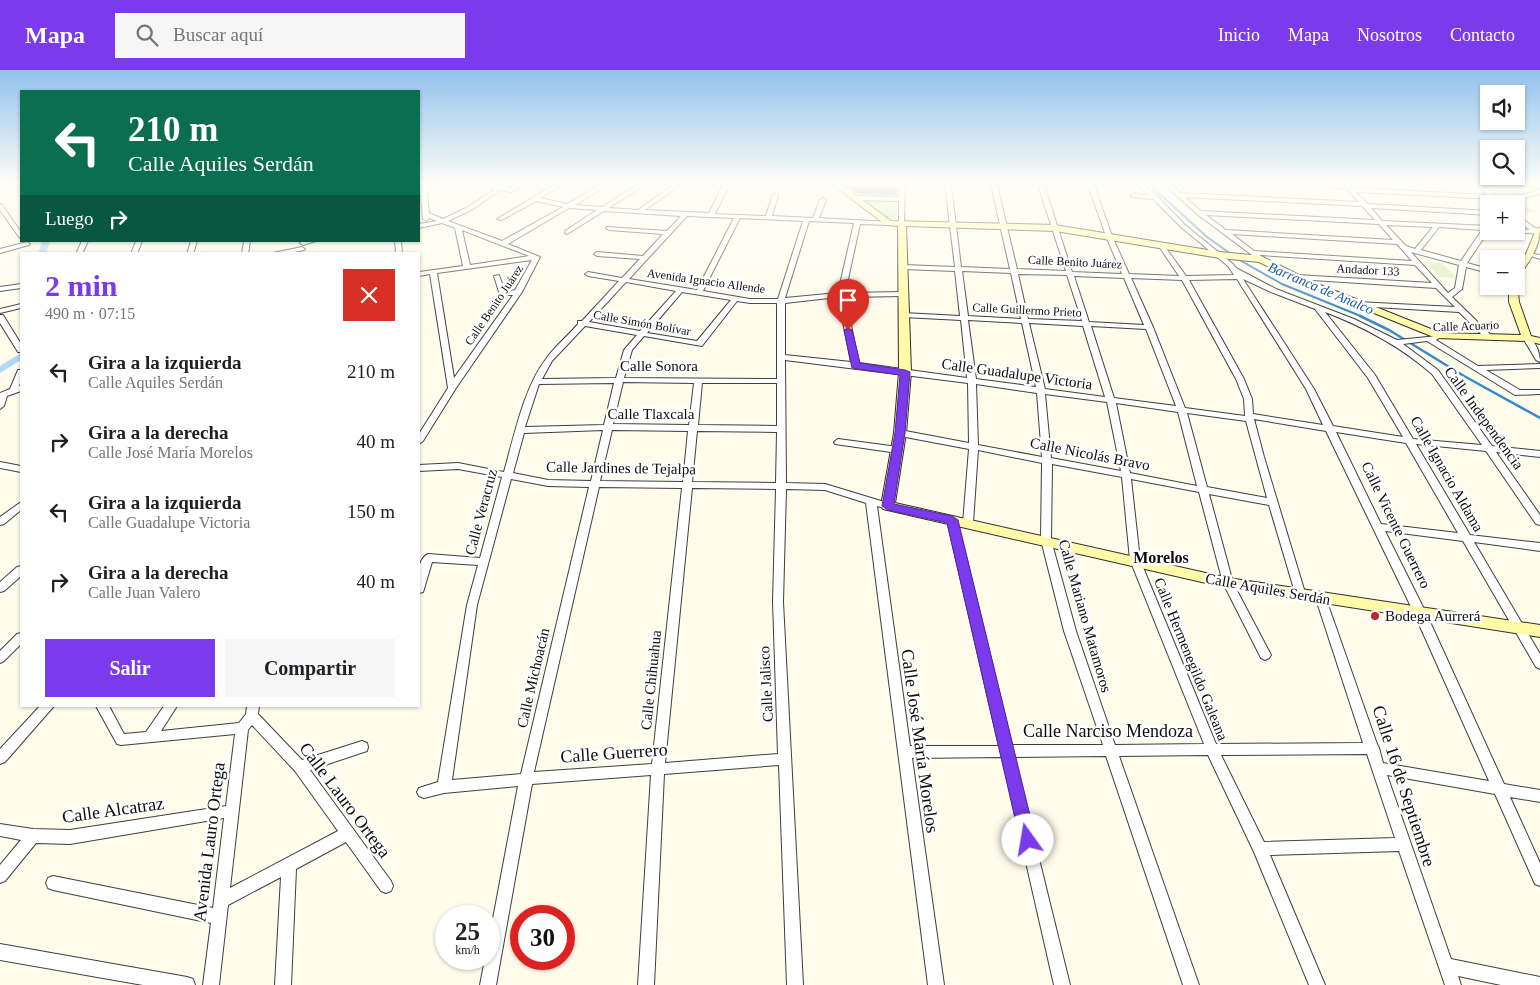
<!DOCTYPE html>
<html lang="es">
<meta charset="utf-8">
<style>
:root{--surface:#fff;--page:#f6f6f6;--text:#202124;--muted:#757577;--accent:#7c3aed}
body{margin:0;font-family:Georgia,serif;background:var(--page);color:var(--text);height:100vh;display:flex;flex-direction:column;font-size:19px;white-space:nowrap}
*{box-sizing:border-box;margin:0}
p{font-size:16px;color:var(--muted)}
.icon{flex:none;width:28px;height:28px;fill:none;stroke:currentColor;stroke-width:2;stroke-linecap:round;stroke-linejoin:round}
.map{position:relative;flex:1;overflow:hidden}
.details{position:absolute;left:20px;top:182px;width:400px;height:455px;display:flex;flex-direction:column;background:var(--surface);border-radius:0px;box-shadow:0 1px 4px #0004}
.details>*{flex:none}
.banner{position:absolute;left:20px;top:20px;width:400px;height:152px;border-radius:0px;box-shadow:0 1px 4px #0004;background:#0b6e4f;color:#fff;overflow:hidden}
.fabs{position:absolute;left:1480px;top:15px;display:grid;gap:10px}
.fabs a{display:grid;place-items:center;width:45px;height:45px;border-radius:0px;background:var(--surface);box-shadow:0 1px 4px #0004;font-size:25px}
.speed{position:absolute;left:435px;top:835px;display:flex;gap:10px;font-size:25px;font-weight:700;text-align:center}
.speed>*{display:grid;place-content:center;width:65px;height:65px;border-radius:50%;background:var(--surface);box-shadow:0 1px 4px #0004;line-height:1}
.speed small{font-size:12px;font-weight:400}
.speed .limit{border:8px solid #d22;background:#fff;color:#111}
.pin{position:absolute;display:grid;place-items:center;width:42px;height:42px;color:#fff;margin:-51px -21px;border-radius:50% 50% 50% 0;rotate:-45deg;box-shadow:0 0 5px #0007}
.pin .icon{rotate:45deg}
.me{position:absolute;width:55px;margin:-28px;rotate:347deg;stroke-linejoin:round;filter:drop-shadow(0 0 4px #0008)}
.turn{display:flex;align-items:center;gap:18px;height:105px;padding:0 25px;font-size:22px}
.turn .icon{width:65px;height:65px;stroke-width:2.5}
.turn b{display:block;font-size:35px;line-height:42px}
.then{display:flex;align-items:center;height:48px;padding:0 25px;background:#0003;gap:10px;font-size:19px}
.round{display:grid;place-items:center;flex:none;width:52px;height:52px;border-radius:0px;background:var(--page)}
.headline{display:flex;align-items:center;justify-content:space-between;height:85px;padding:0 25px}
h1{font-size:30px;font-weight:600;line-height:38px;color:var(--accent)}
.action{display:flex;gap:10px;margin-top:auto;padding:10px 25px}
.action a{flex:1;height:58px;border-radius:0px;background:var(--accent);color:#fff;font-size:20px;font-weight:600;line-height:58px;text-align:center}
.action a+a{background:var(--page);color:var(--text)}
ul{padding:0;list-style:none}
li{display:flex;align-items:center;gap:15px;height:70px;padding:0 25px}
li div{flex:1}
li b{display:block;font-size:19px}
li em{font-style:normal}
header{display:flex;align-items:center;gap:30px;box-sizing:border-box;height:70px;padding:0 25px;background:var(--accent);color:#fff}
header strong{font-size:24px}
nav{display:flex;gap:28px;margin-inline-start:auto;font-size:18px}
.search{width:350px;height:45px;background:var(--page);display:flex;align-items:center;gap:12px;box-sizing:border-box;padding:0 18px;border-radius:0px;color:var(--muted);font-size:19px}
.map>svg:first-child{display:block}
.green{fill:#cee9b6}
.pitch{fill:#e0f0c8}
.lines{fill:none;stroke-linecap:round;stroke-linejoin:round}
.stream-far1{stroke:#388acd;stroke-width:2}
.stream{stroke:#388acd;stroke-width:2.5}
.canal{fill:#b1d8f6;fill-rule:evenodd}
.building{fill:#554e49}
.street-casing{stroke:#3f3f3f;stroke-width:2}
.secondary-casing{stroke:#2e2e2e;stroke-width:2}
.street{fill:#fff;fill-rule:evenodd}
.secondary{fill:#fffaa7;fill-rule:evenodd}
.route{fill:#7c3aed;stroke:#51269a}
.poi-dot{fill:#bc2625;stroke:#fff;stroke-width:2}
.labels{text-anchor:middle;stroke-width:5;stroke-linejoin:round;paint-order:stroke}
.far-street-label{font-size:12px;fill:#0c0c0c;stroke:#fff}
.far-water-label{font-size:14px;font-style:italic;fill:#165b9d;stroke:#fff}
.street-label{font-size:15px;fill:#0c0c0c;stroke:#fff}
.poi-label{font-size:15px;fill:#0c0c0c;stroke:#fff;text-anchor:start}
.neighbourhood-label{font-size:16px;font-weight:bold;fill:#0c0c0c;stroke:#fff}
.near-street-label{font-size:18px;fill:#0c0c0c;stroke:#fff}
</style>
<header>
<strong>Mapa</strong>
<div class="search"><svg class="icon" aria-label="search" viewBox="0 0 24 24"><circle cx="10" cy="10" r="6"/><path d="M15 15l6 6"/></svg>Buscar aquí</div>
<nav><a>Inicio</a><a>Mapa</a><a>Nosotros</a><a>Contacto</a></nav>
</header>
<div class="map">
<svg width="1540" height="915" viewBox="0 0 1540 915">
<rect width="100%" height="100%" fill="#fffcec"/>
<path class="green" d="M1479,115l61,1v6l-28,7 27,14h-23v-9h-14z
M862,129l35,1v20l-14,-4z"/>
<path class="pitch" d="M1425,192l17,1 15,15 -17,-1z"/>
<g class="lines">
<path class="stream-far1" d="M1150,115l57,52 24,17
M1236,188l46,26 81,33"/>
<path class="stream" d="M1360,246l29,14 75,46 76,42"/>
<path class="canal" d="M42,171h8l-4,13h-8z
M21,283v7l-21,13v-7z"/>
</g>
<path class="building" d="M846,115l51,1v9l-39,-1z"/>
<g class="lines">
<g class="street-casing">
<path id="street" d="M420,115h6l3,28 14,6 25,-12 27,-18 -14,-4h14l16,3 3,-3h7l-9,7 -12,-2 -27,19 -25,12 54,20 61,-34 -27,-6 -34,19 -5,-1 57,-34h8l-22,13 27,6 33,-19h8l-33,20 27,2 35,-22h7l-35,23 29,2 35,-25h7l-35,25 64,3 14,-28h6l-14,29 51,2 6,-20 3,-2 3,2 -6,20 41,2 7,-18 3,-2 3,2 -7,18 72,4 1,1 -3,2 -29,-1 -15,69 59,-1 4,2 -4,2 -59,1 14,66 108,15 -6,-58 -58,-3 -4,-2 4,-2 57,3 -5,-45 -52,-2 -3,-2 3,-2 52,2 -10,-82h6l10,82 49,2 -19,-84h6l20,84 49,2 -28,-86h6l28,87 50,2 -16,-38 -18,-51h6l18,51 17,38 50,2 -21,-31 3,-2 2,1 23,32 48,-1 -6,-9 -47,-39 -28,-28 -22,-2v-2l2,-1 16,1 -12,-10h7l13,11 28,29 48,39 3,4 40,21 78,30 43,21 41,-4 1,2 -3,2 42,26 62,-2v4l-54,2 34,20h20v4l-25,1 -88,-54 -24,3 35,26 54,76 48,5v6l-44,-5 44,63v10l-4,-1 -50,-73 -70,-7 54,91 70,8v8l-66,-9 66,112v15l-4,-2 -73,-126 -78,-10 41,82 78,171 36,6v12l-30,-5 30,66v23l-5,-2 -40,-90 -108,-19 64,184 89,18v8h-39l-43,-9 3,9h-16l-46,-134 -129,4 55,130h-16l-55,-133 -46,-97 -89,1 80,229h-16l-77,-229 -92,1 56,228h-16l-52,-228 -90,1 32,227h-16l-62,-482 -41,-13 -39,-1 -3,113 20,383h-16l-8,-220 -115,9 -10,211h-16l13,-210 -119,9 -36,201h-16l5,-26h4v-19l29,-154 -74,7 -20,5 -5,-2 -2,-4 2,-4 19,-6 29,-177 11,-40 -46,-3 -8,27 -1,3 -4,1c-1,-10 -3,-34 9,-39l52,4 22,-81 -44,-8 -39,2v-6l39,-2 46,9c10,-35 20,-85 42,-113 9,-13 22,-23 32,-35v-3h4l37,-40 -31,-5 -3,-2 3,-2 34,6 18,-19 -43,-3 -3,-2 3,-2 46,4 20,-22 -54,-4 -3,-2 1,-1 60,4 14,-15 -77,-5 -37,23 -2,-1v-2l32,-21 -28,-2 -61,36 32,13 -18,35 -66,96 -33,53 -4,3v-10l29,-46 -18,-114 -11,2v-4l44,-6 -8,-38 -13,-5 -23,5v-4l18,-3 -8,-3 -3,3 -3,-2zM687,146l47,2 -37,72 -68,-11zM740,148l63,3 -25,78h-28l-47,-8zM809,151l45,2 -16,70 -53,5zM462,160l67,26 -59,9zM532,190l-17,30 -10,2 -6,-17 -5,1 6,19h13l-59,83 -17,-105zM962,201l49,2 10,46 -53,-3zM1018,204l49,1 15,46 -54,-2zM1074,206l50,2 20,47 -55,-3zM1131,208l51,2 54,99 8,20 1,17 -60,-8 -32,-81zM1237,209l69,110 17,36 -70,-11 -1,-15 -8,-20 -55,-99zM1243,209l28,13 44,17 53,69 35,59 -70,-11 -19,-37zM626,212l50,9 -36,40 -51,-9zM682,222l49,8 -34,41 -50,-8zM838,227l13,65 -66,-7v-52zM737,231l13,2h27v76l-153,-1 8,-28 12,-14 58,10zM1325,242c39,15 75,34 107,62l50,71 -69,-6 -38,-64zM968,250l54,3 14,64 -60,-8zM1029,253l54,3 22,71 -60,-8zM585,256l52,9 -13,15 -8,28 -74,1 10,-18zM1091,256l55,3 30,77 -62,-8zM785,290l183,23 1,60 -69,-13 -4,3 4,3 69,13 -6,74 1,2h8l1,-2 5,-73 64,13 -1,77 23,91 39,114h-91l-55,-225 -5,-3 -5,3 52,226h-89l-33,-240 11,3 5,-3 -2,-2 -66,-20 -39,-1zM623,312l71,1 -5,42 -76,-1zM614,313l-10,42 -79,2 14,-43zM702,313h75v43l-79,-1zM976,314l61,9 5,64 -64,-12zM1045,324l62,8 14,69 -70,-13zM1116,333l62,9 19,74 -67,-13zM1187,343l59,8 21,77 -60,-11zM1254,349l72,12 88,182 75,168 -106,-18 -4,-15 -2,-4 -51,-145 -1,-3h-8l-1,3 47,144 -147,1 -76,-184 -9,-81 68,13 24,91 38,75 4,2 4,-2 2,-3 -38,-72 -24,-89 60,11 27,91 1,3h8l1,-3 -42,-139zM603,360l-12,51 -43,-1 -35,-7 11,-40zM612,360l76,1 -5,51 -83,-1zM697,361l80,1 -1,51 -84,-1zM1336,362l70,11 52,90 -77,-9zM1052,394l70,13 8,83 74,184 -89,1 -39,-114 -25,-91zM511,409l37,7 41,1 -68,287 -69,6 25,-175zM599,417l83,1 -30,276 -118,8zM692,418l84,1 -3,113 5,152 -113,9zM1367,684l28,84 -131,4 -43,-87z
M899,115h6l-1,39 -5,-1v-22l-43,-1 -3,-2 3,-2 43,1z
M1165,115h7l9,8 178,9 -12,-13 -36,-4h39l3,3 135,7 -12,-10c8,0 19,7 21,14l-141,-7 12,12 121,7v4l-118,-7 11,13 107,5v4l-22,33 22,6v4l-23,-6 -4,22 -10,8 40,39 -1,2h-6l-26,-26 -102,-6 -4,-2 4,-2 98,5 -19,-19 -139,-9 -3,-2 3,-2 135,8 -17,-18 -155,-10v3h-4l-59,-44zM1185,127l177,9 13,14 -174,-9zM1206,145l173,9 14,16 -167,-10zM1386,155l47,2 -18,22 -9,-3zM1439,157l43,3 -21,31 -40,-11zM1232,164l165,10 15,17 -158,-10zM1411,182l48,13 -4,23 -7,5z
M1524,115h16v3z
M1540,120v4l-41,10 -3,-2z
M0,134l2,1 19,27v6l-2,-1 -19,-27z
M1516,144l19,14 5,1 -1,5 -25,-2 -1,-1h3v-2l14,1 -14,-11z
M82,171h6l-6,13h-6z
M136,171h6l-5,13h-6z
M191,171h6l-4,13h-6z
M244,171h6l-2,13h-6z
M302,171h14l-13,4 -3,-2z
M395,171h6l1,13h-6z
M27,172l3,2 -1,1 -29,8v-4z
M302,177l3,2 -1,1 -19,4h-17z
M1528,183l12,2v4l-12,-4z
M21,214v4l-21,3v-4z
M21,234v4l-21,5v-4z
M0,245h3l18,29v8h-3l-18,-29z
M1524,266h3c9,5 13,17 13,26l-4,-2 -13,-22z
M18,300h3v11l-2,5h2v5l-14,5 -3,10 -4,3v-16l10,-4z
M838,369l60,8 5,3 -5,3 -63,-9 -1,-2z
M0,392l21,4v6l-21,-4z
M21,432v8l-17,14 -4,1v-8z
M21,496v10l-17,15 -4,1v-10l17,-15z
M21,563v11l-17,17 -4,2v-12l17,-17z
M40,636h14l-49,56 -5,2v-15z
M96,636h13l15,28 22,-2 18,-26h13l-16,25 78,-8 7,-9 1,-8h12l-1,8 44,46 60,-19 5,2 1,4 -1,4 -57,19 81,111 2,5 -2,5 -5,2 -5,-2 -35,-49 -50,27 -5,116h-16l6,-108 -53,28 -9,80h-16l8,-62 -158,-33 -5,-2 -2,-5 2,-5 5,-2 160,32 11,-90 -154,26 -34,-1 -31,38 -5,2v-18l21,-25 -21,-4v-12l33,5 37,1 156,-24 9,-72 -114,11 -4,-1zM252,655l43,46 43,60 -108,57 18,-158z
M0,874l187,33 6,2 2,6h-52l-143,-25z"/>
</g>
<g class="secondary-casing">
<path id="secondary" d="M833,115h9l49,36 164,4 165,27 41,4 52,26 128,51 80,2 -12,-33v-16h7l1,-2 2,18 12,34 9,2v6l-13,-3 -91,-3 -129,-52 -48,-24 -39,-4 -165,-27 -149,-5 5,146 -5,61 -11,70 333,75 312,47v12l-312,-49 -345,-79 -2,-3 13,-73 5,-61 -1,-146 -12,-1z
M1540,157c0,21 -10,33 -21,49l-3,1v-10l10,-13 10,-24z"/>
</g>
<use href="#street" class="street"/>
<use href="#secondary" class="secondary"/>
</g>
<linearGradient id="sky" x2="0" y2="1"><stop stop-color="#92c2ee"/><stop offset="0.47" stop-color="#fffef6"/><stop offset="1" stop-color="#fffef6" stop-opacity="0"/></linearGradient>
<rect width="1540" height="243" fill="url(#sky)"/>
<path class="route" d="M848,258l4,2 8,33 45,7 5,2 -5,61 -11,71 58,12 6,4 78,320 -2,6 -6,2 -5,-2 -3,-6 -73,-317 -59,-13 -6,-4 13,-73 5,-58 -48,-7 -8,-38z"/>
<circle class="poi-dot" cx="1375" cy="546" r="5"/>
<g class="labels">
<g class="far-street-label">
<text transform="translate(1075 192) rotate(3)" y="4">Calle Benito Juárez</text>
<text transform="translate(1368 200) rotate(3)" y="4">Andador 133</text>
<text transform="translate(706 211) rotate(8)" y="4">Avenida Ignacio Allende</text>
<text transform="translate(494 235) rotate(-56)" y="4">Calle Benito Juárez</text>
<text transform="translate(1027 240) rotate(3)" y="4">Calle Guillermo Prieto</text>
<text transform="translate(642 253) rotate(10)" y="4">Calle Simón Bolívar</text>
<text transform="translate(1466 256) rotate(-2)" y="4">Calle Acuario</text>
</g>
<g class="far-water-label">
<text transform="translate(1321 218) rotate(23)" y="5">Barranca de Analco</text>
</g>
<g class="street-label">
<text x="659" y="301">Calle Sonora</text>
<text transform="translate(1017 304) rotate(8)" y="5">Calle Guadalupe Victoria</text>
<text x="651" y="349">Calle Tlaxcala</text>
<text transform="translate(1484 348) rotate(54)" y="5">Calle Independencia</text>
<text transform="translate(1090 384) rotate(11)" y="5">Calle Nicolás Bravo</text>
<text transform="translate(621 398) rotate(1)" y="5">Calle Jardines de Tejalpa</text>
<text transform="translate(1447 404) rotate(60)" y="5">Calle Ignacio Aldama</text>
<text transform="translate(481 442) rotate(-75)" y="5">Calle Veracruz</text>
<text transform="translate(1396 455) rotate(64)" y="5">Calle Vicente Guerrero</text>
<text transform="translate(1268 519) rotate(10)" y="5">Calle Aquiles Serdán</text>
<text transform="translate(1085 546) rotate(74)" y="5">Calle Mariano Matamoros</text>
<text transform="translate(1191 589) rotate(68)" y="5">Calle Hermenegildo Galeana</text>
<text transform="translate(533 608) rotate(-77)" y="5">Calle Michoacán</text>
<text transform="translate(651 610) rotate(-84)" y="5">Calle Chihuahua</text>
<text transform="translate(766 614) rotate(-93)" y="5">Calle Jalisco</text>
</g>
<g class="poi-label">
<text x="1385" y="551">Bodega Aurrerá</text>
</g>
<g class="neighbourhood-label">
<text x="1161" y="493">Morelos</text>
</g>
<g class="near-street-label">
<text x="1108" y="667">Calle Narciso Mendoza</text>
<text transform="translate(920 671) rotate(82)" y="6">Calle José María Morelos</text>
<text transform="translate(614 683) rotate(-4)" y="6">Calle Guerrero</text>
<text transform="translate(1404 716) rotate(72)" y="6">Calle 16 de Septiembre</text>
<text transform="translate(345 730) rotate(53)" y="6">Calle Lauro Ortega</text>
<text transform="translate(113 740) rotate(-8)" y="6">Calle Alcatraz</text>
<text transform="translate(209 772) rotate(-83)" y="6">Avenida Lauro Ortega</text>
</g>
</g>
</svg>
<div class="fabs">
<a><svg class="icon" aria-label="sound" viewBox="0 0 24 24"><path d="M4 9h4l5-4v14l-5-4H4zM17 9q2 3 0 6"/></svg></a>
<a><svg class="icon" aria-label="search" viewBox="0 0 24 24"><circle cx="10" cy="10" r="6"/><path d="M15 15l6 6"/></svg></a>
<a>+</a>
<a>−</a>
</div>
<div class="speed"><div>25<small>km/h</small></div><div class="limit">30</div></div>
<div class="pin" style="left:848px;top:260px;background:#d93025"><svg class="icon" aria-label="arrive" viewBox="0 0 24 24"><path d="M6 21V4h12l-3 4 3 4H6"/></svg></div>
<svg class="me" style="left:1028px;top:770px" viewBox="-20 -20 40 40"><circle r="19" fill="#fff"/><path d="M0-13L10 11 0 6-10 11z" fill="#7c3aed"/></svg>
<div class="banner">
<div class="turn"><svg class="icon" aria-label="left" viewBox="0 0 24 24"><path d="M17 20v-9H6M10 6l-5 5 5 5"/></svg><div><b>210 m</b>Calle Aquiles Serdán</div></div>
<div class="then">Luego<svg class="icon" aria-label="right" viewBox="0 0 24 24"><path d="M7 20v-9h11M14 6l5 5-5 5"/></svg></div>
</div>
<section class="details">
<div class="headline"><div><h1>2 min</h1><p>490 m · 07:15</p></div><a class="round" style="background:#d93025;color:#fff"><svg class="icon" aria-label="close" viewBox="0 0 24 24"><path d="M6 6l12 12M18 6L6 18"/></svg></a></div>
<ul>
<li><svg class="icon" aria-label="left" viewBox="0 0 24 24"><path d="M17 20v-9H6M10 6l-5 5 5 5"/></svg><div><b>Gira a la izquierda</b><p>Calle Aquiles Serdán</p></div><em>210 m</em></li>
<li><svg class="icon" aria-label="right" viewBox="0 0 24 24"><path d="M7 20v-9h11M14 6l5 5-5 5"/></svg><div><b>Gira a la derecha</b><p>Calle José María Morelos</p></div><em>40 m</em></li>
<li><svg class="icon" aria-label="left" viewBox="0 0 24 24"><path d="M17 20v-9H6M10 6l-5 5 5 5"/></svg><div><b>Gira a la izquierda</b><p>Calle Guadalupe Victoria</p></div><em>150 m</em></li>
<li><svg class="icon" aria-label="right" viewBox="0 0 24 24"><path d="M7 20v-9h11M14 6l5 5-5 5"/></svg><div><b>Gira a la derecha</b><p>Calle Juan Valero</p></div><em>40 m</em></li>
</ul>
<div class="action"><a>Salir</a><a>Compartir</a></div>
</section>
</div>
